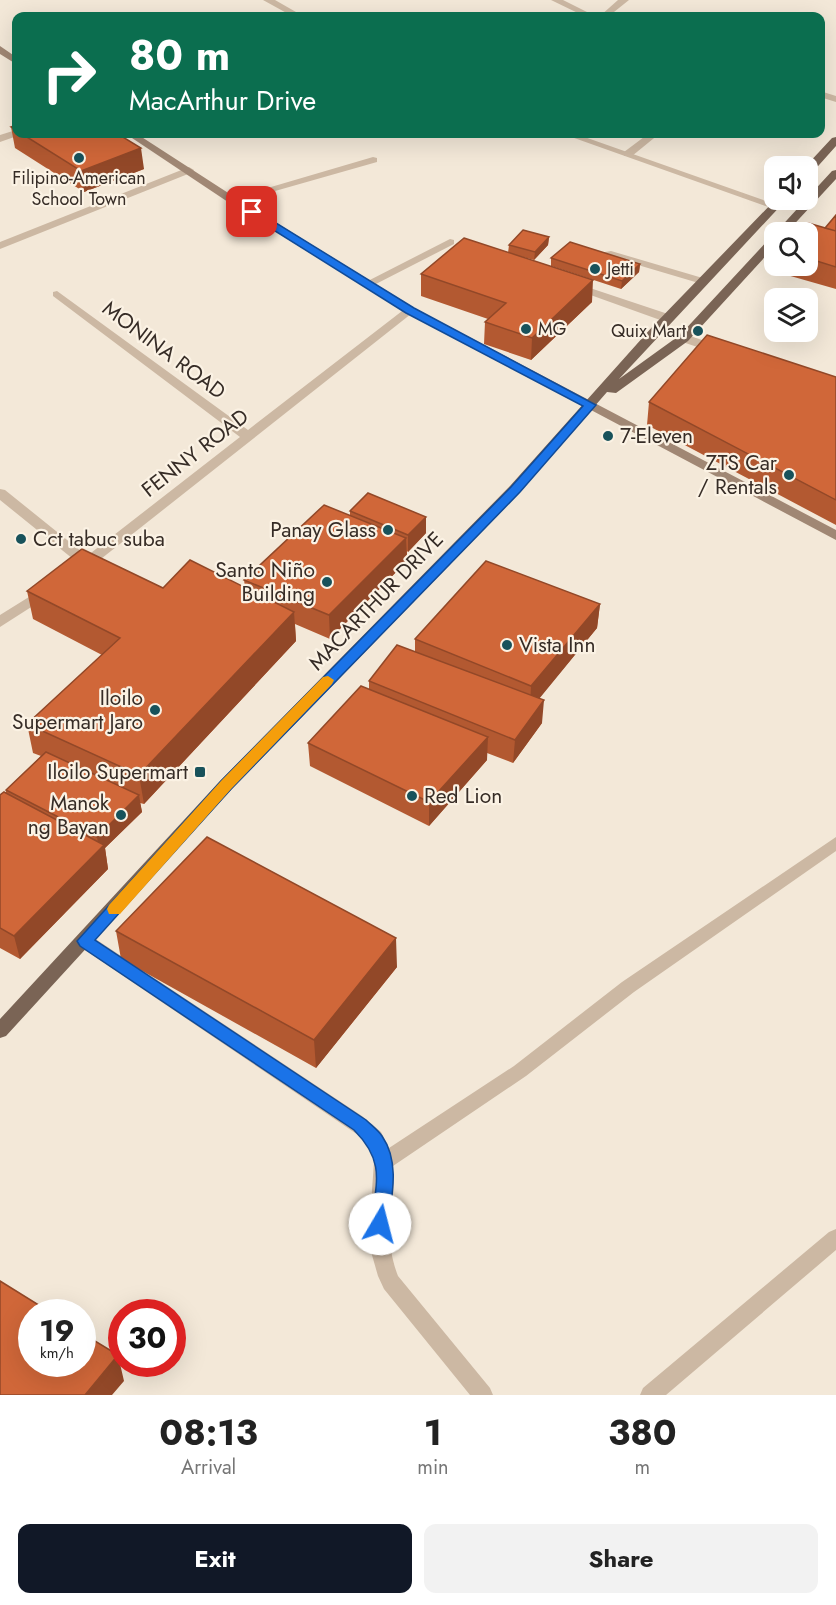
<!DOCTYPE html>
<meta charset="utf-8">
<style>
:root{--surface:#fff;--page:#f2f2f2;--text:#222;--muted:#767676;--accent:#111827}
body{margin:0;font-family:Jost,sans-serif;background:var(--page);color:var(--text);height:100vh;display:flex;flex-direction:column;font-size:22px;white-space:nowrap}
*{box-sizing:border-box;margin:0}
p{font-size:20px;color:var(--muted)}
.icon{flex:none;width:33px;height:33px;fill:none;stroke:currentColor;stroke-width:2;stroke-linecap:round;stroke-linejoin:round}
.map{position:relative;height:1395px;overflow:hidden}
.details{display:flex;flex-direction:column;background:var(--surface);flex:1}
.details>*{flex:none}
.banner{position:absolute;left:12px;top:12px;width:813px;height:126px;border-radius:12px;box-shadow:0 6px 24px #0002;background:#0b6e4f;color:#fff;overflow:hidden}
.controls{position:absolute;left:764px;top:156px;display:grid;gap:12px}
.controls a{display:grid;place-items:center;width:54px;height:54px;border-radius:12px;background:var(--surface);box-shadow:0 6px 24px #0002;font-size:30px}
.speed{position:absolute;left:18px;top:1299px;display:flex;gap:12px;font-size:30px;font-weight:700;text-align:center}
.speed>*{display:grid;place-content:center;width:78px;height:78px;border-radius:50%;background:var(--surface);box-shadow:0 6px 24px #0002;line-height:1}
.speed small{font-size:15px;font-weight:400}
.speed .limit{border:9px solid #d22;background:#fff;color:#111}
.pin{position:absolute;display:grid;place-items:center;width:51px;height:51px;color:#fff;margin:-26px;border-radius:12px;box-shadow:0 3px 9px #0006}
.me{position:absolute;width:66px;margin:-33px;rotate:8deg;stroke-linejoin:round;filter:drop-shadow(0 0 4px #0008)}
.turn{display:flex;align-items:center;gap:21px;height:126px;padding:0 18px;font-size:27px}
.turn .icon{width:78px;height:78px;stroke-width:2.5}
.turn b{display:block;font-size:42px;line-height:51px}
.eta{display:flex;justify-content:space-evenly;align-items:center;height:102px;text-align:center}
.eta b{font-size:36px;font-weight:700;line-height:42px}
.primary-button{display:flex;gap:12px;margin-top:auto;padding:12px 18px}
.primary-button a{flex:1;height:69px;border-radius:12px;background:var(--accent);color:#fff;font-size:24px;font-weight:700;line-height:69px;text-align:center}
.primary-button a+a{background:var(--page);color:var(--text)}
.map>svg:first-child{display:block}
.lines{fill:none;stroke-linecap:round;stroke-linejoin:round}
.lane{fill:#ccb8a3;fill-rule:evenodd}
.street{fill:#ccb8a3;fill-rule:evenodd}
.secondary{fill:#a08774;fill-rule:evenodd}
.primary{fill:#7a6455;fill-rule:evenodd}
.wall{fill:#b35931}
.shaded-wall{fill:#924828}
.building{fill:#d06739;stroke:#924828;stroke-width:1.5}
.route{fill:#1a73e8;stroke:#114b97;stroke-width:1.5}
.slow{fill:#f59e0b}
.poi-dot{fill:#18525b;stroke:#fbf2e4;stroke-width:2}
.labels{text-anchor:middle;stroke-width:4.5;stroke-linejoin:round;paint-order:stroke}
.far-poi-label{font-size:18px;fill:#362c26;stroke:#fbf2e4;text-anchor:start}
.street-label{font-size:21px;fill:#362c26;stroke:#fbf2e4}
.poi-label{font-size:21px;fill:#362c26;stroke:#fbf2e4;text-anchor:end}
</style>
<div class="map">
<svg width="836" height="1395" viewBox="0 0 836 1395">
<rect width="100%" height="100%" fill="#f3e8d8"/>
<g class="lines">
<path class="lane" d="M820,91l16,5v6l-16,-5z
M648,134h11l-27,22h-8v-4z
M450,239l4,1v4l-82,42h-8l-2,-2z
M611,251l95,28 2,2 -6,3 -91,-27 -18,9 -6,-3 12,-10z
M575,283l96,32 2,3 -6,4 -4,-1 -92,-33 -2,-2z"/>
<path class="street" d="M263,0h12l28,16h-11z
M551,0h12l32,16h-11z
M618,0h11l-20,16h-9z
M16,130v4h5l-1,1 -20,7v-7z
M563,134h13l204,72 -5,3 -4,-1z
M373,157l4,1v4l-141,40h-8l-1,-2z
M189,167l5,3 -1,2 -193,77v-7z
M57,291l191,139 158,-122h8l2,2 -324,256 -12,6 -7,-4 5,-5 -78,-63v-11l5,1 82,66 153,-119 -187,-141v-4z
M657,325l66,22 2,3 -2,3h-8l-62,-21 -2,-3z
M45,587l7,5 -2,3 -50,32v-12z
M836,837v14l-202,141 -108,84 -133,90c4,41 -12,66 5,110l92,112 3,7h-23l-86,-106 -6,-13 -6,-21 -3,-23 5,-70 -4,-15 -6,-8 -285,-193 -3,-5 3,-5 6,-2 6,2 271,180 19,16 8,16 125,-82 108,-84z
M836,1229v21l-170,145h-26l3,-7 186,-156z"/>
<path class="secondary" d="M0,46l16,11v7l-16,-10z
M126,134h11l99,64 178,110 422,222v10l-430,-228 -178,-110z"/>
<path class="primary" d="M836,137v9l-25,28 -4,1 -1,-9 26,-28z
M836,170v9l-49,53h-11l56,-61z
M775,200h11l-167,179 61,-44 90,-97 4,-1v10l-86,94 -72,52 -9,-1 -87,100 -288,297 -226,247 -6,2v-19l220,-238 290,-295 143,-160z"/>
</g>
<path class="wall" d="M16,125v9h102l26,35 -60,23 -69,-44 -4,-21z
M836,215v74l-56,-16 1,-7h26v-34l18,-4z
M549,237l-1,8 -14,15 -15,-4 73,46 -61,58 -47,-16 1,-22 3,-3 -67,-23v-22l87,-21 1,-8z
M551,258l89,6 -1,8 -18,17 -70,-23z
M836,377v148l-189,-100 2,-23z
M350,511l76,22 -18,19 -1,-1v10l-77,78 -35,-15 1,17 -152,163 -4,-1 2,9 -37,36 3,21 -88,90 -20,-11v-153l6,-2v-3l35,-34 -8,-3 -6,-29 75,-69 -69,-36 -6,-28 218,-4 -1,-7 106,-64z
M600,604l-3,24 -58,70 3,25 -29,40 -26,-10v7l-58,66 -119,-60 -2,-23 61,-54v-8l46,-29v-13z
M116,931l281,36 -81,101 -195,-109z"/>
<path class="shaded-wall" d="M141,148l3,21 -60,23 -3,-21z
M549,237l-1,8 -14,15 1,-8z
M640,264l-1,8 -18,17 1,-8z
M593,280l-1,22 -61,58 1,-22z
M426,517v16l-18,19v-17z
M406,538l1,23 -77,78 -1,-24z
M600,604l-3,24 -67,82 1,-24z
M294,612l2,29 -152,163 -5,-29z
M544,700l-2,23 -29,40 2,-23z
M488,737l-1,23 -58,66v-24z
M139,795l3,17 -37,36 3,21 -88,90 -6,-23 85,-86 -2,-13z
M396,938l1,29 -81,101 -2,-28z
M118,1355l6,26 -12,14h-27z"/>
<path class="building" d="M16,125v5l-5,-3z
M22,134h96l23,14 -60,23z
M836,215v16l-11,-3z
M808,223l28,8v36l-29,-9v-26h-7z
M523,230l26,7 -14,15 -26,-7z
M464,238l129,42 -61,58 -47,-16 21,-19 -85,-29z
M570,242l70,22 -18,17 -71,-23z
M707,335l129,42v123l-187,-98z
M368,493l58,24 -18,18 -58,-24z
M324,505l82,33 -77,77 -85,-35z
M82,549l81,39 27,-28 104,52 -155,163 -112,-51 93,-86 -93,-47z
M486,561l114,43 -69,82 -116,-47z
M397,645l147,55 -29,40 -146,-59z
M361,686l127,51 -59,65 -121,-59z
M46,752l93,43 -42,42 -91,-47z
M4,792l100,53 -90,91 -14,-8v-133z
M207,837l189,101 -82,102 -198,-109z
M0,1281l50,31h-18v52h50v-31l36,22 -33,40h-85z"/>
<path class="route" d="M248,210h7l159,98 182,97 -76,87 -289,297 -136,151 271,180c5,5 12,10 16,16 18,26 10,60 6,88l-2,6 -6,2 -7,-2 -2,-6c5,-41 15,-62 -17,-94l-274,-184 -3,-5 144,-160 290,-294 72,-81 -177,-93 -158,-99z"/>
<path class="slow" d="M328,676l6,4 -2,4 -101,105 -111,125h-11l-2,-5 2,-4 112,-124 102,-104z"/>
<g class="poi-dot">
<circle cx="79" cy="158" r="6"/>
<circle cx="595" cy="269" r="6"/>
<circle cx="526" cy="329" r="6"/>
<circle cx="698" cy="331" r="6"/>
<circle cx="608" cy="436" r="6"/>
<circle cx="789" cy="475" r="6"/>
<circle cx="388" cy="530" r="6"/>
<circle cx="21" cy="539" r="6"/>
<circle cx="327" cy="582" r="6"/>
<circle cx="507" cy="645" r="6"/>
<circle cx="155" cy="710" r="6"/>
<rect x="194" y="766" width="12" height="12" rx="3"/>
<circle cx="412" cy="796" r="6"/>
<circle cx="121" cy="815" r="6"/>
</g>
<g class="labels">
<g class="far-poi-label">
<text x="79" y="184" text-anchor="middle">Filipino-American<tspan x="79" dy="21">School Town</tspan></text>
<text x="607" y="275">Jetti</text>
<text x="538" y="335">MG</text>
<text x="686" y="337" text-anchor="end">Quix Mart</text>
</g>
<g class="street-label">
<text transform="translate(164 350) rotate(37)" y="7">MONINA ROAD</text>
<text transform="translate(195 453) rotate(-38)" y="7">FENNY ROAD</text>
<text transform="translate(376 601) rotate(-46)" y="7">MACARTHUR DRIVE</text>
</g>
<g class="poi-label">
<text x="620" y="443" text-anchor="start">7-Eleven</text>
<text x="777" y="470">ZTS Car<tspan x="777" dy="24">/ Rentals</tspan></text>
<text x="376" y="537">Panay Glass</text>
<text x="33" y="546" text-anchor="start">Cct tabuc suba</text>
<text x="315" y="577">Santo Niño<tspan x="315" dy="24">Building</tspan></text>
<text x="519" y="652" text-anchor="start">Vista Inn</text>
<text x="143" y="705">Iloilo<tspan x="143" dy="24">Supermart Jaro</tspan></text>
<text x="188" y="779">Iloilo Supermart</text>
<text x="424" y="803" text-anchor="start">Red Lion</text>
<text x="109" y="810">Manok<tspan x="109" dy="24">ng Bayan</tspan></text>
</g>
</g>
</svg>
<div class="controls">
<a><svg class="icon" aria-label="sound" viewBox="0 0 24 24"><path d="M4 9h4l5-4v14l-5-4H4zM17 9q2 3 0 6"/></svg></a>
<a><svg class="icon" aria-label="search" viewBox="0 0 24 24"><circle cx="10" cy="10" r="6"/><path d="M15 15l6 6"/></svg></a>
<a><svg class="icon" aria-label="layers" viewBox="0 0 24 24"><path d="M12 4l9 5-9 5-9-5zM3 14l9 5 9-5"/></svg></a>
</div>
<div class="speed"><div>19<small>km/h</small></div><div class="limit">30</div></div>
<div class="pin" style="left:252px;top:212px;background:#d93025"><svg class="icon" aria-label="arrive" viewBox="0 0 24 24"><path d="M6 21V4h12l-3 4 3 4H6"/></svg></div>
<svg class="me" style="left:380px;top:1224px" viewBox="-20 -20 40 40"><circle r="19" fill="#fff"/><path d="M0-13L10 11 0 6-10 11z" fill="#1a73e8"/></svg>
<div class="banner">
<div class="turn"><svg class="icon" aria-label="right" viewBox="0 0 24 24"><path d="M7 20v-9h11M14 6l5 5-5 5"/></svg><div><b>80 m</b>MacArthur Drive</div></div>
</div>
</div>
<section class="details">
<div class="eta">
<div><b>08:13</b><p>Arrival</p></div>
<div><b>1</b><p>min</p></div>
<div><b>380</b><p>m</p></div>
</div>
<div class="primary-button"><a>Exit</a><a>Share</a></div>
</section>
